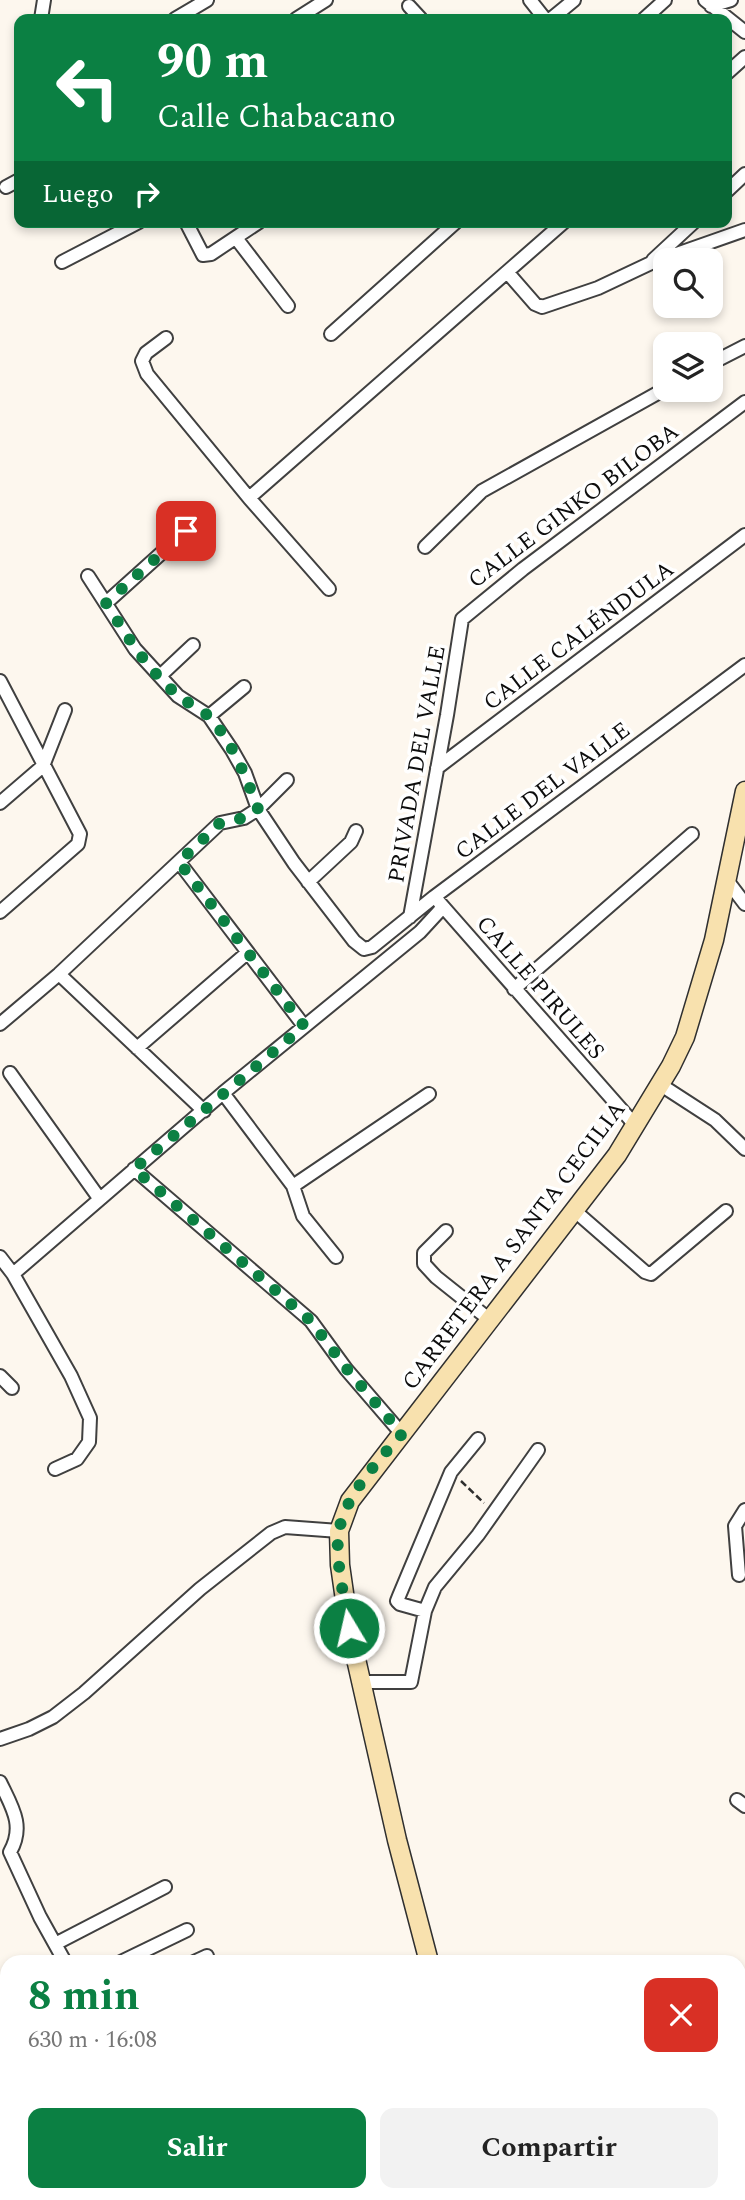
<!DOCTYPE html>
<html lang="es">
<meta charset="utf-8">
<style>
:root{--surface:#fff;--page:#f2f2f2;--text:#222;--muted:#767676;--accent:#0b8043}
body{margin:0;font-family:Spectral,serif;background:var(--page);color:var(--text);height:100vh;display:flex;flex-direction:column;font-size:26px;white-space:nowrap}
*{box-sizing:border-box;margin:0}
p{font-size:23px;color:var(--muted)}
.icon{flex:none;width:38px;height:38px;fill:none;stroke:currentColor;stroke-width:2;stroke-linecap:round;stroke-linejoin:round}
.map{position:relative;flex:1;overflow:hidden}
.panel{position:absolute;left:0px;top:1955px;width:746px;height:247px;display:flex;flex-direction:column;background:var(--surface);border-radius:21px 21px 0 0;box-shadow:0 4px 10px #0003}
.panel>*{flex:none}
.hud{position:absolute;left:14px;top:14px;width:718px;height:214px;border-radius:14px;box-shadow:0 4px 10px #0003;background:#0b8043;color:#fff;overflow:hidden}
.controls{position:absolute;left:653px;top:248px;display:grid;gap:14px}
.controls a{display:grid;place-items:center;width:70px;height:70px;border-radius:14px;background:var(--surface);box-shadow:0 4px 10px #0003;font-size:35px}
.pin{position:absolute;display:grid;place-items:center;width:60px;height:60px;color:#fff;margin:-30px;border-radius:14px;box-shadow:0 4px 10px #0006}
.me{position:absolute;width:77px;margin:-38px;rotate:351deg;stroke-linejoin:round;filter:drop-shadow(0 0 5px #0008)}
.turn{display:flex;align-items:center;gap:24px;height:147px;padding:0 28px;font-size:32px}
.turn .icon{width:91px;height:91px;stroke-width:2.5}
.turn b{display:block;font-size:49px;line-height:60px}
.then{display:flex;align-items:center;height:66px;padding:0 28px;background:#0003;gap:14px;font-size:26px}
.round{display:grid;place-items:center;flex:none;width:74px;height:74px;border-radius:14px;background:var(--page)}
.overview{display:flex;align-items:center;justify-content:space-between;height:119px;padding:0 28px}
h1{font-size:42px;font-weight:700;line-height:52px;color:var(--accent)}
.primary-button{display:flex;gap:14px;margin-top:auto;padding:14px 28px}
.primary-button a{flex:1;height:80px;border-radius:14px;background:var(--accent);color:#fff;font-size:28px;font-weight:700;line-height:80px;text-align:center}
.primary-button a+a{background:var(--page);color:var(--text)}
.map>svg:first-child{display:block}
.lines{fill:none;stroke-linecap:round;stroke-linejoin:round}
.minor-casing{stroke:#404040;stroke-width:16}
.secondary-casing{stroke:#2f2f2f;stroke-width:21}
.path{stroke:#2f2f2f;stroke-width:2.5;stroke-dasharray:7 3.5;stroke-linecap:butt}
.minor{stroke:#fff;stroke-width:12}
.secondary{stroke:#f8e1ae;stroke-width:18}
.route{stroke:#0b8043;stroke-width:12;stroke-dasharray:0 21.6}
.labels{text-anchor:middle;stroke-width:7;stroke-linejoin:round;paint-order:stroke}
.street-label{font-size:23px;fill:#0d0d0d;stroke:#fff}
</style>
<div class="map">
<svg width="745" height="2200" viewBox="0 0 745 2200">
<rect width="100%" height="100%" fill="#fdf7ee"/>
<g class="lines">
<g class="minor-casing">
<path id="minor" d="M530,0l15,19
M705,0l40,32
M409,6l12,13
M711,6l20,-6
M41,19l3,-19
M175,19l32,-19
M296,19l30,-19
M551,19l23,-19
M644,19l21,-19
M726,74l19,-17
M6,187l13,-7
M726,192l19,-18
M186,222l17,33 8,-1 48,-32
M236,238l52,68
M653,260l41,-38
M62,262l77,-40
M508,273l27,31 7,3 56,-19 53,-25 94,-33
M331,334l125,-112
M166,338l-20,15 -4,8 5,13 102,124 80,91
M710,364l35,-18
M249,498l315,-276
M425,547l57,-56 183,-102
M88,576l47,73 43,47 31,20 23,34 13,23 13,36 36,54 60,78 10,8 8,-2 62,-50 311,-232
M106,603l80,-72
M160,676l33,-31
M0,681l80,153 -2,10 -78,68
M209,716l35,-29
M437,768l308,-233
M0,803l43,-37 22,-56
M179,862l125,164
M726,879l19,25
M308,882l43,-40 5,-11
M439,902l196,223
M410,917l37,-202 15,-96 61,-50 222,-167
M59,974l145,137
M514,989l178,-155
M0,1024l59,-50 161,-151 24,-5 14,-9 29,-29
M137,1048l110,-95
M10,1073l89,125
M661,1085l54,35 30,29
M223,1093l70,93 10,30 33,41
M134,1169l177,152 35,48 56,65
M293,1186l136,-92
M575,1211l70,61 6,2 75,-63
M446,1231l-22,22v11l12,13 54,43
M0,1257l13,17 210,-181 197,-161 23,-25
M13,1274l58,102 19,42 -1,24 -12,17 -22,10
M0,1376l12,12
M739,1575l-4,-49 10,-16
M425,1611l-25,-7 -3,-3 2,-5 52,-124 27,-33
M361,1682h50l14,-71 10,-24 43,-52 60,-85
M0,1739l29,-10 24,-12 31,-24 116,-104 71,-56 14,-6 54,4
M0,1782c12,25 25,44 10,70l30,65 25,45
M737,1800l8,6
M55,1944l110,-57
M121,1962l66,-32
M194,1962l13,-6
M546,2200l8,-6"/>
</g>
<g class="secondary-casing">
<path id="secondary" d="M429,1962l-32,-122 -48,-212 -9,-63 -1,-34 11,-30 267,-346 54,-89 14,-29 29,-97 31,-149
M528,2194l4,6"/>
</g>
<path class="path" d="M461,1481l23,22"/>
<use href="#minor" class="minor"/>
<use href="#secondary" class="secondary"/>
</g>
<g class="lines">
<path class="route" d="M186,531l-80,72c21,33 42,68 73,93 9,8 23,13 31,22 23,25 36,59 48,91l-14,9 -24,5 -41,39 125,164 -170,143 177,152 35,47 56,66c-24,27 -55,59 -63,96 -5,25 6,71 10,98"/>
</g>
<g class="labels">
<g class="street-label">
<text transform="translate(573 505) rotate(-37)" y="8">CALLE GINKO BILOBA</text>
<text transform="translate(578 635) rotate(-37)" y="8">CALLE CALÉNDULA</text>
<text transform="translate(416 764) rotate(-80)" y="8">PRIVADA DEL VALLE</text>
<text transform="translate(542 790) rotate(-37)" y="8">CALLE DEL VALLE</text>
<text transform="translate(541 987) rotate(49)" y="8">CALLE PIRULES</text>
<text transform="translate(513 1245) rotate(-53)" y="8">CARRETERA A SANTA CECILIA</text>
</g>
</g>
</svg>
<div class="controls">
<a><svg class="icon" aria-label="search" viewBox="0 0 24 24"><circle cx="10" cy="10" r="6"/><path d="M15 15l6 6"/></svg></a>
<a><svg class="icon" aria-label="layers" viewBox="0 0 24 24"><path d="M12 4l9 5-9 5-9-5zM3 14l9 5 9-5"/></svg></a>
</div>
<div class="pin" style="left:186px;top:531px;background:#d93025"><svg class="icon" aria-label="arrive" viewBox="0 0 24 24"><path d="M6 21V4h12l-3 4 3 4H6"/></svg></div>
<svg class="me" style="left:349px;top:1628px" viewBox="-20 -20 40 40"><circle r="17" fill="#0b8043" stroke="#fff" stroke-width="3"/><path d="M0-11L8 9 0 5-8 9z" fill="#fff"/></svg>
<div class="hud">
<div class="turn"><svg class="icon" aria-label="left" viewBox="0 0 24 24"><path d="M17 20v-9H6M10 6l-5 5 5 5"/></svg><div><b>90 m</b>Calle Chabacano</div></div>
<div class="then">Luego<svg class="icon" aria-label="right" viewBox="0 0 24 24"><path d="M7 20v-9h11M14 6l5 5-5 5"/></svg></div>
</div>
<section class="panel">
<div class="overview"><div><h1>8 min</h1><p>630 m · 16:08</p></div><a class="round" style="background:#d93025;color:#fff"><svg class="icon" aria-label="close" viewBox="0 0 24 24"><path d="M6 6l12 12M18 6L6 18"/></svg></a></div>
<div class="primary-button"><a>Salir</a><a>Compartir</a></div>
</section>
</div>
